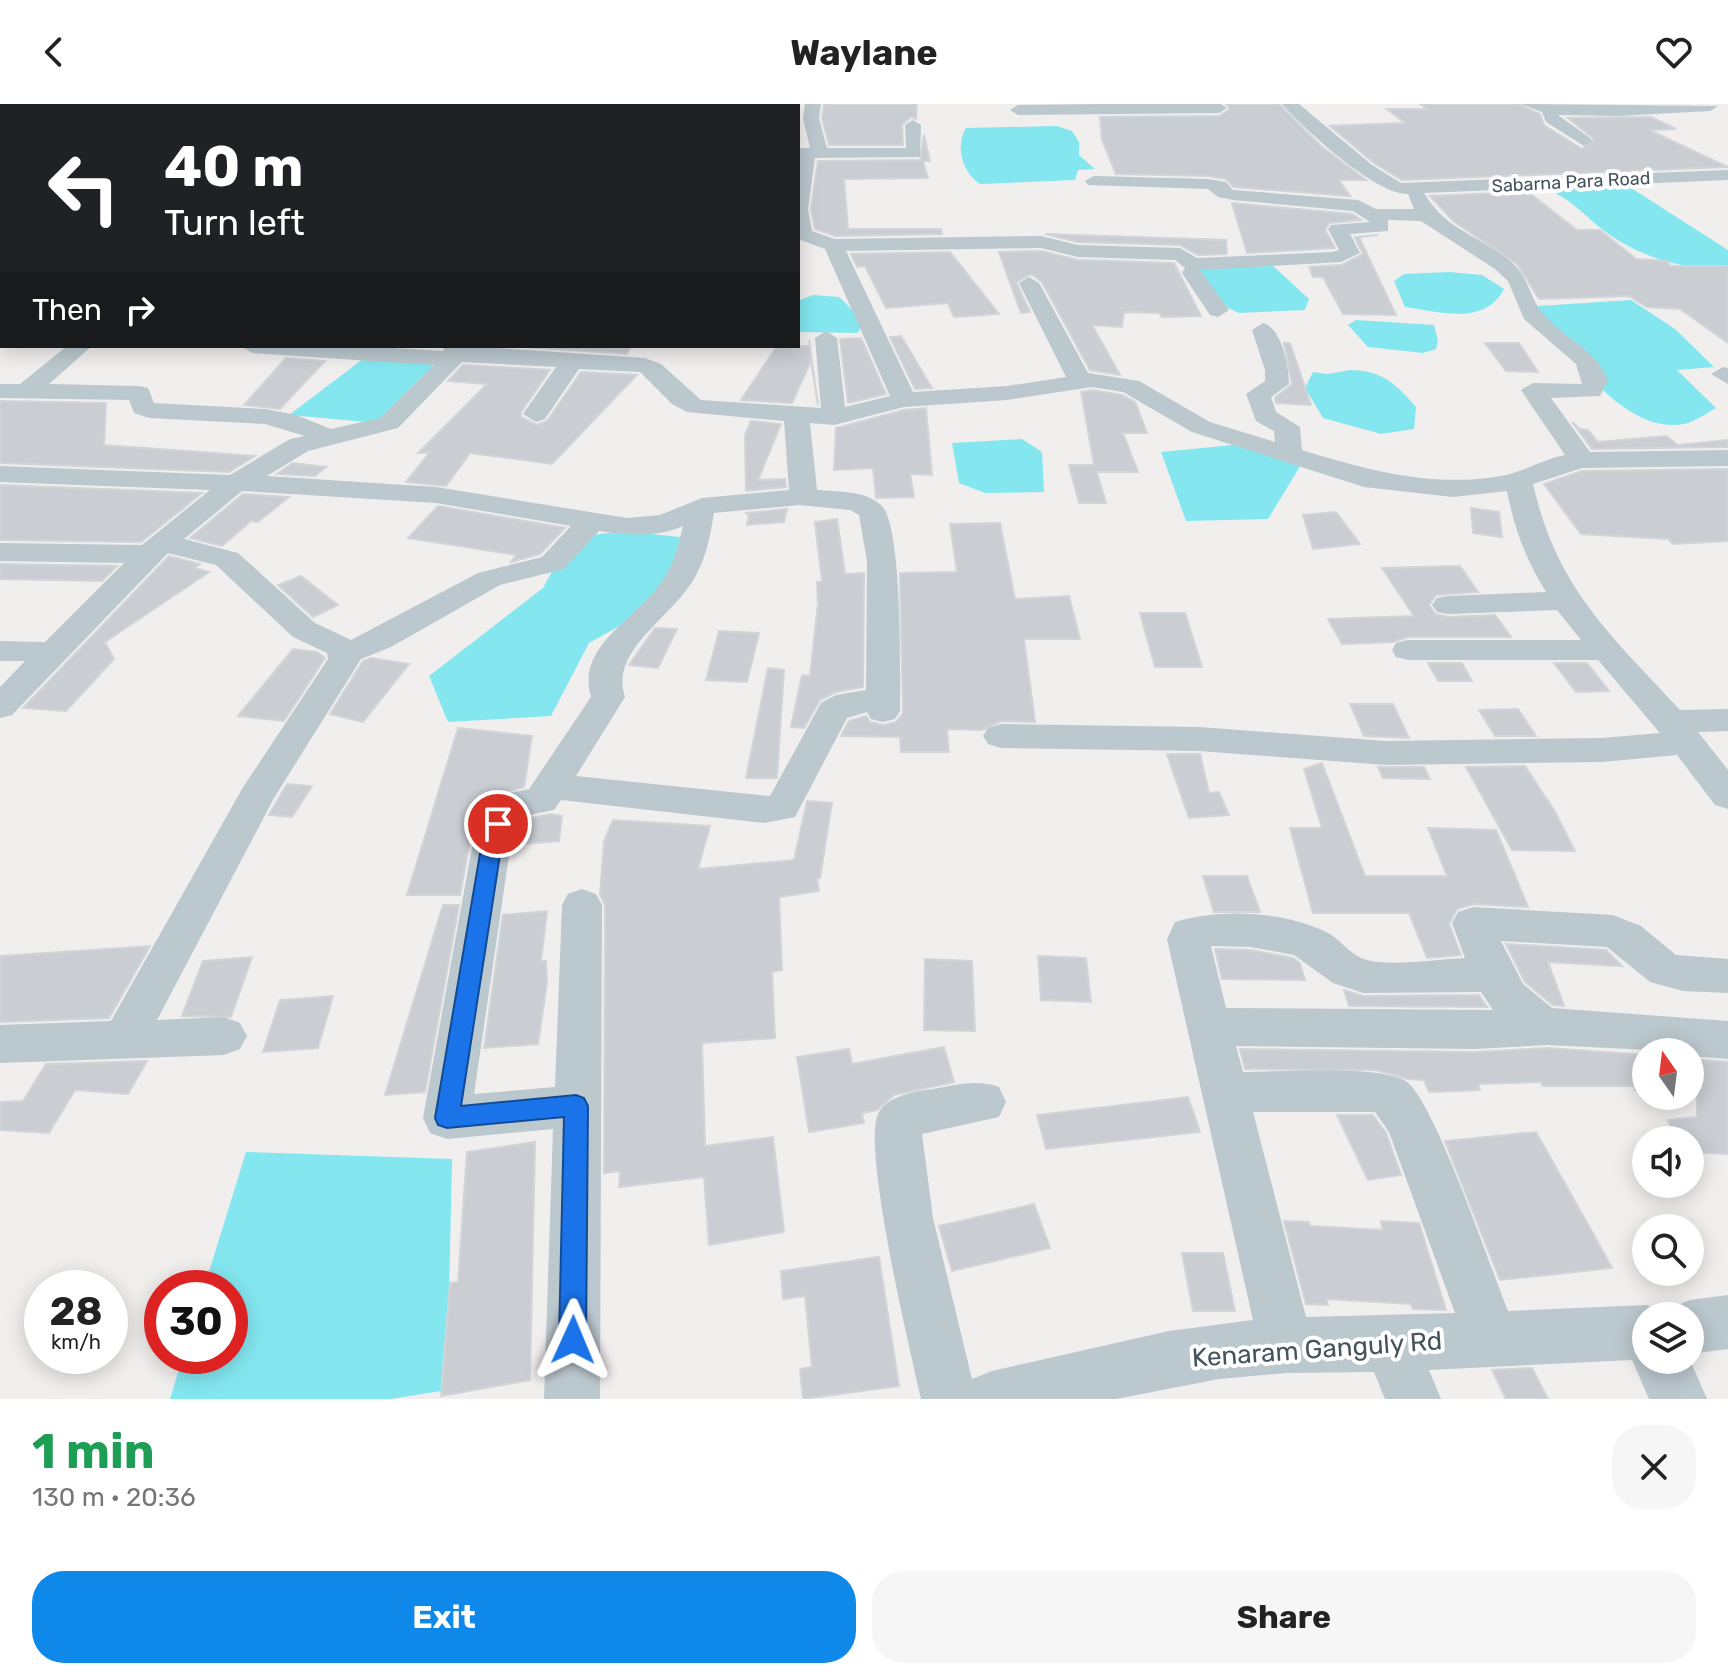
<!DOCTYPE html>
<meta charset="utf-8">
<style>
:root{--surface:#fff;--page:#f6f6f6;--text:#222;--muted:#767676;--accent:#0f89e9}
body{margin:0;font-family:Rubik,sans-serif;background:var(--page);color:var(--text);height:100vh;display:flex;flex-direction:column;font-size:30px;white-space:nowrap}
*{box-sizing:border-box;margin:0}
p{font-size:26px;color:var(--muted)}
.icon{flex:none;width:44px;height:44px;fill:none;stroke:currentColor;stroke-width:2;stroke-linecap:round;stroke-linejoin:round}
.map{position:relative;height:1295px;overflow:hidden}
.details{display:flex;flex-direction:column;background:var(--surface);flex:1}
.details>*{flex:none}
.guide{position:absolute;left:0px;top:0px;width:800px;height:244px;box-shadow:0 4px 20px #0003;background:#202124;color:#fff;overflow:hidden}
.needle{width:52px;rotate:346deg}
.fabs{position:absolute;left:1632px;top:934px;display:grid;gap:16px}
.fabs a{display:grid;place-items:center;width:72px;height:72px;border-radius:50%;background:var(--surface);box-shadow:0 4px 20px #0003;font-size:40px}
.speed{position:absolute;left:24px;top:1166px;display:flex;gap:16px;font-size:40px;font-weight:700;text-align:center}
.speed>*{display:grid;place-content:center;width:104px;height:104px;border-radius:50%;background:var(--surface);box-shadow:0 4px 20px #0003;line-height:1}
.speed small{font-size:20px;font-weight:400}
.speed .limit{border:12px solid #d22;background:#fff;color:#111}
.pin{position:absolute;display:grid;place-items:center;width:68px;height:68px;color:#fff;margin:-34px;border:4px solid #fff;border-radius:50%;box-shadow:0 2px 8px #0007}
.me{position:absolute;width:88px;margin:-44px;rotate:1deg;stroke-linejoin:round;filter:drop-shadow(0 0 6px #0008)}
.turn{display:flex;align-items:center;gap:28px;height:168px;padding:0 32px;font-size:36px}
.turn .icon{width:104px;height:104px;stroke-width:2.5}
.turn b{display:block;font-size:56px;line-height:68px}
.then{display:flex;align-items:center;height:76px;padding:0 32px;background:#0003;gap:16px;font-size:30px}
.round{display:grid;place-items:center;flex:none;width:84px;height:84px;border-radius:32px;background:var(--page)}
.overview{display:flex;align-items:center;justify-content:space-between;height:136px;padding:0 32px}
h1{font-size:48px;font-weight:700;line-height:60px;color:#1e9e55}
.button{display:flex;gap:16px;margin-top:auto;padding:16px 32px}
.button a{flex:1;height:92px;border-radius:32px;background:var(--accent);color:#fff;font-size:32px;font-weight:700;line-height:92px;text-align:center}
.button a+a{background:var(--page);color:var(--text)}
header{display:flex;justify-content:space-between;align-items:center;height:104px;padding:0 32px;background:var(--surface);font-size:36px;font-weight:700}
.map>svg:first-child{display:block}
.water{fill:#84e7f0}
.building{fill:#caced3;stroke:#d1d5da;stroke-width:2}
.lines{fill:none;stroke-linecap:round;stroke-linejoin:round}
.minor{fill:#bbc8ce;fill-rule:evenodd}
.route{fill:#1a73e8;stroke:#114b97;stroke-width:2}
.labels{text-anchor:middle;stroke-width:8;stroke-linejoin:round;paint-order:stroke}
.far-street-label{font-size:18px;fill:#45545c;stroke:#fff}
.near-street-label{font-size:26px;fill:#45545c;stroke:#fff}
</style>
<header><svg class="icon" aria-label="back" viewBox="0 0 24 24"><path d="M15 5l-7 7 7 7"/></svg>Waylane<svg class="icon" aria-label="heart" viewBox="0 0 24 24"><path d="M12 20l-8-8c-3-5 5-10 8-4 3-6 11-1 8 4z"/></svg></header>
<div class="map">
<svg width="1728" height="1295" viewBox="0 0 1728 1295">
<rect width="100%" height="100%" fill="#f1eeee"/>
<path class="water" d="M1057,22l15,5 7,11v13l16,14 -17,1 -3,10 -95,4c-18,-12 -25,-38 -14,-56z
M1590,82h38l100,64v16c-44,7 -96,-12 -130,-40 -17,-14 -23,-23 -45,-34z
M1270,159l39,36 -4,11 -66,3 -21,-10 -25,-35z
M1449,168l33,3 22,14c-19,37 -64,23 -99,18l-11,-26 10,-7z
M813,191l26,2 24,23 -5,13 -60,-1v-31z
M1631,196l44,29 39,38 -37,3 39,38c-9,5 -19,12 -28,15 -59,16 -115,-66 -147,-104l-3,-13z
M1356,216l78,5 4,16 -2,8 -13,4 -55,-6 -20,-22z
M363,255l65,2 9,9 -60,53 -88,-8z
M1350,266c32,0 46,14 66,37l-2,22 -33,5 -58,-16 -18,-30 8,-16 14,2z
M1022,335l20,13 2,40 -59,1 -26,-10 -7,-40z
M1233,341l69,18 -34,56 -82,2 -25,-69z
M622,427l58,6 6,20 -34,51 -63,35 -38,73 -103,6 -19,-46 114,-88 27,-50z
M246,1048l206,7 -5,231 -56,9h-221l13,-43h47v-68h-26z"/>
<path class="building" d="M824,0h93l-1,15 -5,-2 -9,8 1,20h-74l-7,-27z
M1226,0h53l42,42 45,34h-27l11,16 -116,-9 -8,-8 -18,-3 -92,-2 -14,-34 -2,-23 119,-1 11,-7z
M1420,0h98l22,10 4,11 38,24 12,-10 -26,-21 83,-1 25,12 -27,1 79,37 -326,13 -28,-17 -44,-37 75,-3 -18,-14h40z
M924,31l6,26h-7l5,17 -84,1 4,50h93l1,5 -107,2 -20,-7 -4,-20 7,-48 102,-1z
M1528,88l49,38h23l36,29 31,2 3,5h58v77l-48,-34 -33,-2 -18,-11 -90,3 -22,-35 -64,-43 -23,-25z
M1232,99l120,11 9,6 -32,3 -4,7 10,18 -88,5z
M1045,130l181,6 1,14 -29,1 -18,-10 -102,-3z
M1378,131l-19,2 37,78 -53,-1 -20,-37h-10l-4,-10 33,-2 21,-11 -8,-17z
M1041,147l37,9 96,3 27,53 -39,1 -3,-4 -35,-1 -2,15 -30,-2 28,50 -30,-5 -48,-88 -11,-8 -15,8 14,30 -9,1 -22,-61z
M950,148l49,62 -45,3 -6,-14 -62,5 -21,-42 -8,1 -6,-13z
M901,232l31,52 -17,1 -25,-52z
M861,234l25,56 -38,9 -8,-64z
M809,236l9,65 -7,-44 -19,42 -51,-3 36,-54h33z
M1284,239h6l21,62 -35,-2 -1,-5 17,-14z
M1485,239h34l19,29 -32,-1z
M512,242h119l-4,8z
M286,254l39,3 -45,48 -36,-4z
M463,261l87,5 -29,42v5l16,8 10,-4 34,-49 56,3 -85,89 -82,-11 -24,33 -40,-4 24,-30 -12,1 69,-69 -39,-3z
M1092,286l30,5 13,7 12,31h-24l15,39h-41l9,31h-27l-10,-38h25l-13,-73z
M0,297l106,2 -2,42 151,11 -26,16 -229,-9z
M926,304l6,67 -22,-1 4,23 -38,1 -3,-30 -39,2 2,-42 68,-18z
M751,317l30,3 -23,56 27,-1 1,8 -40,4 -1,-56z
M1572,318l8,7 8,1 10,12 68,-6 12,9 50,-5v7l-136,2z
M293,359l33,4 -11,9 -38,-2z
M1728,365v72l-55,3 -5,-5 -87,-5 -37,-50 38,-13z
M0,381l202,8 -61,49 -141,-2z
M243,390l46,3 -31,25 -7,-1 -29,25 -32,-8z
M438,402l127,22 -25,26 -29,8 5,-7 -108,-17z
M1471,404l28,4 3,25 -29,-4z
M787,405l-3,13 -37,3 2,-9 -3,-3z
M1336,408l24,32 -47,5 -10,-34z
M837,415l8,55 19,-1 -1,114 -27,5 -16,8 -16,28 -13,-1 11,-52 8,1 8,-73 -1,-21h5l-7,-60z
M1000,419l15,76 54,-3 11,43h-56l11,83 -34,-1 -18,9 -36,-1 2,23h-48l-1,-15 -59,-1 8,-15 17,-5 4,6 14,3 12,-3 7,-9 -3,-140 57,-1 -7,-48z
M169,452l31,8 -5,4 14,4 -104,70 9,17 -48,52 -43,-3z
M0,460l117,2 -15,15 -102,-2z
M1460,462l18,26 -42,3 -7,10 6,9 13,3 47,-2 16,22h-103l-15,5 -51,2 -14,-25 86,-3 -32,-48z
M301,472l37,29 -25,12 -35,-32z
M1140,509h45l17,54h-47z
M655,524l22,1 -19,39 -29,-3z
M719,527l40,2 -12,49 -41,-2z
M293,545l24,3 8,6 -41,63 -46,-5z
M371,554l38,6 -46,58 -33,-8 33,-53z
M1428,559h34l10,18h-34z
M1554,559h33l22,28 -33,1z
M768,564l16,2 -7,108h-31z
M1350,600h43l16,34 -45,-2z
M1518,605l18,27h-41l-16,-26z
M458,624l74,8 -8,51 -36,9 -18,45 -10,54h-53z
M1167,650h33l9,39 10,-1 10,23 -40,3z
M1322,659l43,113h82l-19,-48 68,2 32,77 -55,-3 -16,5 -8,15 12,31 -34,3 -18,-45h-96l-23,-85h32l-18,-59z
M1525,662l29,44 21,41 -63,-1 -46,-83z
M1378,663h46l6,12 -47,-1z
M287,680l25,2 -20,31 -23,-2z
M807,697l25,2 -12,75h-3l2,13 -40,6 3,73 -10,2 3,66 -73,5 3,103 68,-9 11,95 -75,13 -5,-68 -85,10 1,-16 -16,2 1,-268 -5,-10 4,-54 9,-21 97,6 -12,43 96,-9z
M550,710l12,2 -3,25 -45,4 7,-25z
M1203,772h44l13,36h-46z
M443,801h16l-34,187 -40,3z
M547,807l-6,50h5l1,22 -9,61 -54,4 19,-133z
M1506,840l100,6 16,16 -74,-4 16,44 -11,-1 -28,-23z
M150,842l-41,72 -109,4v-66z
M1215,845l36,1 42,8 7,5 5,17 -83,-1z
M1038,852l48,2 5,44 -50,-2z
M252,853l-21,60 -49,-1 21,-55z
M925,855l47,2 3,70 -51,-1z
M1344,886l19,6 116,-1 8,12 -138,-1z
M333,892l-15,52 -55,4 17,-52z
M944,943l10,35 -60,13 -17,15 -15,3 2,10 -55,9 -12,-75 52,-8 3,15z
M1547,944l99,7v35h-11l-1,-4h-91l-2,-4 -63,2 2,6 -51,2 -5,-12 -16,-1 -32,-9 -131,-1 -5,-20 236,3z
M1690,955l38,3v92l-38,-2v-12h-14l-8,-20 29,-3v-24l-7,-1z
M147,957l-19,33 -53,-4 -26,43 -49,-3v-28l23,-1 23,-37z
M1188,993l12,35 -154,17 -9,-34z
M1337,1011h36l13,18 15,42 -33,5z
M1536,1028l59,105 17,31 -112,12 -55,-139z
M535,1038l-5,238 -89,16 9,-113 8,-1 9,-130z
M1034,1100l16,44 -98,23 -13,-45z
M1284,1117l25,1 1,4 73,4 -2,-9 38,2 27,87 -33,-1 -2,-5 -85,-5 2,6 -22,-1z
M1182,1149h41l12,58h-42z
M879,1153l20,129 -96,13 -3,-30 12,-2 -7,-71 -22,3 -2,-28z
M1532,1264l16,31h-42l-14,-29z"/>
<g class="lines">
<path class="minor" d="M49,0h32l-34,2z
M197,0h17l-19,2z
M285,0h17l-19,2z
M477,0h16l-18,2z
M635,0h17l-19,2z
M727,0h17l2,2h-21z
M805,0h16l-2,14 8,30h79l-1,-23 8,-5 8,5 -1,32 -105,1 -7,51 4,22 23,8 206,-3 37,9 102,3 17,10 135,-6 7,-2 -11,-21 3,-4 39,-3 -17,-11 -120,-11 -15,-3 -10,-8 -120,-4 -3,-4 9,-5 114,3 18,3 7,8 125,10 18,9h38l-6,-15c-32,1 -104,-65 -126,-90h17l73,61 29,18 327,-13v10l-304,13c21,36 53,42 85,67 19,15 19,33 32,51 20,27 53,35 67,69l-8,16 -49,2 39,54 138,-2v16l-146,2 -49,16c24,105 77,150 147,226l48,-1v22l-30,1 30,38v39l-13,-4 -38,-50 -75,7 -216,3 -187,-14 -198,-3 -13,-4 -5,-8 5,-8 13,-4 198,3 187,14 216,-3 58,-5 -62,-73h-190l-12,-3 -4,-7 4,-7 12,-3h173l-24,-30 -109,4 -11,-2 -5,-7 5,-7 11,-2 98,-4c-20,-32 -32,-64 -39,-101l-54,6 -89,-10 -172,-55 -69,-40 -31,-5 -85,13 -103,7 -70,18 -24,-2 7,67c20,2 48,0 64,15 22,19 19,171 19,206l-5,8 -12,3 -12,-3 -4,-7 -20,6 -52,99 -31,6 -203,-23 -7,10 -35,7 -8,25 -37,252 81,-7 7,-182 6,-11 14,-5 14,5 6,11 -2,494h-56l9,-270 -106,10 -17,-6 -7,-15 50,-276 18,-45 38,-8 62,-92c-15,-49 41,-76 66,-109 15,-19 21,-40 26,-62 -26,12 -57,9 -84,5l-35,38 -64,16 -109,62 -30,12 -87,139 -117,222 67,-3 16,6 7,13 -7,13 -16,6 -224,8v-38l111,-4 131,-232 86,-130 -1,-6 -34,-16 -77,-72 -48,-12 -156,162 -12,3v-31l25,-26h-25v-20l45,1 79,-79 -124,-2v-18l142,2 68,-55 -210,-8v-16l230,9 60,-36 15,-3 -40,-12 -116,-6 -15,-5 -5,-13 -129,-2v-14h20l47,-38h25l-43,38 90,2 9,2 6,15 111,6 31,6 35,14 49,-11 54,-53 -182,-12 -11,-7h119l83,5 2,-5h22l178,12 16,6 40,36 120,8 -6,-70 11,-7 11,7 8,69 45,-11 -65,-147 -27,-10v-91h12l-7,-30zM1388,116l33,1 74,48 13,12 16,38 52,45 6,20 -49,-1 -12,7 44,65c-22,4 -41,17 -64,21 -69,12 -134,-6 -199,-26l-2,-23 -24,-15 -5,-15 18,-13c0,-17 -7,-56 -26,-61l-11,7 13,40v11l-19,13 10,27 18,10 1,11 -65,-20 -71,-41 -51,-8 -49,-90 -10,-6 -10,6 47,94 -59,9 -94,6 -67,-141 195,-3 37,9 97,3 10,8 -3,5 28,42 8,2 11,-7 -29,-40 141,-8 19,-9 -10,-19 38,-3zM462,258l94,5 -33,47 13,8 9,-3 34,-50 61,3 32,32 15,8 97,9 5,69 -87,8 -42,17 -33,3 -191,-31 -169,-11 41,-25 90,-23zM242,387l194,12 135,23 -29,31 -64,16 -127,67 -36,-17 -77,-70 -54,-14zM800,401l50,5 9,5 8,46 -1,129 -30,5 -15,8 -51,93 -194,-20 49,-79c-16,-46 45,-78 69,-118 12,-21 16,-42 20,-66z
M1101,0h120l6,4 -8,5 -201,2 -8,-5 8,-5z
M1521,0l197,2 -8,5 -92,5 -60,-1 32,23 2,3 -8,5 -38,-24 -4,-10z
M0,30h2v10h-2z
M2,112v12l-2,1v-12z
M0,165h2l-2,13z
M0,212h2v14h-2z
M1723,263l5,1v16l-17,-10z
M1473,803l140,8 28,11 35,29 52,4v34l-45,-2 -33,-9 -43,-35 -106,-6 22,43 29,24 176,13v38l-38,-3v-4l-143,-7 -71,4 -240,-3 7,26c34,0 139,-8 164,10 28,21 84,187 101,229l138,-6 19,8 2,3h-21v44h44l17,39h-58l-17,-39 -203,10 12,29h-56l-11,-27 -88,1 -67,6 -103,20h-195c-10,-45 -61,-257 -42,-287 9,-16 37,-21 54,-23 23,-4 43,-10 66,-2l7,15 -7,15 -77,17 11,84 39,161 20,-8 177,-40 84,-11 -86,-381 8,-17c46,-14 107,-11 151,10 13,6 22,20 35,26 23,10 78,1 104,0l-13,-35 6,-11zM1211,842l40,1 43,8 39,28 30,10 118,-1 12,18 -267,-2zM1253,1008h122l14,20 66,181 -149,4z
M1728,1191v54l-38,5v-38h-23l4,-8 19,-8z"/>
</g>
<path class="route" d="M498,713l10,7 -6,18 -41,264 115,-11 8,3 4,8 -2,234 -4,10 -9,4 -10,-4 -4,-10 5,-223 -117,11 -9,-3 -3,-7 47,-276 9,-23z"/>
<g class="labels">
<g class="far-street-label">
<text transform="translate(1571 78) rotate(-3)" y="6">Sabarna Para Road</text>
</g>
<g class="near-street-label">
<text transform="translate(1317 1245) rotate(-4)" y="9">Kenaram Ganguly Rd</text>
</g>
</g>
</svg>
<div class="fabs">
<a><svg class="needle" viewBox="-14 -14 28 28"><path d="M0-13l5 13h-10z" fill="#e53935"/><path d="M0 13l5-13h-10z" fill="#767676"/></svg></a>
<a><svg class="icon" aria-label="sound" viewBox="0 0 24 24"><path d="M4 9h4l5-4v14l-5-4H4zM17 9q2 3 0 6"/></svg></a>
<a><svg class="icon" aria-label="search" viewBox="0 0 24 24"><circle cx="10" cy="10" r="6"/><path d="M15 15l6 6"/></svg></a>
<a><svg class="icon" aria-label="layers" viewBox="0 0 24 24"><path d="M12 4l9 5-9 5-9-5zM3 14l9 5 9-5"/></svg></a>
</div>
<div class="speed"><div>28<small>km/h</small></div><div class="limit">30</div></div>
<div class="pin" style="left:498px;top:720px;background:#d93025"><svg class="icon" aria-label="arrive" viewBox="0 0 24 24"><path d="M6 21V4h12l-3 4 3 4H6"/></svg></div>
<svg class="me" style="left:573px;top:1236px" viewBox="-20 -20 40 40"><path d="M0-17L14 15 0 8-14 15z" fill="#1a73e8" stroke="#fff" stroke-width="4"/></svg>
<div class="guide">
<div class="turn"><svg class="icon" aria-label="left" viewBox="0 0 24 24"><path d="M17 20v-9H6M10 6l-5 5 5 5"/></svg><div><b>40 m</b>Turn left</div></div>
<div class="then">Then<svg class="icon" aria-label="right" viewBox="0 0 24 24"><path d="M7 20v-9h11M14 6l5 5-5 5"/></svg></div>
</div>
</div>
<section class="details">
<div class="overview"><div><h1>1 min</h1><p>130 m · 20:36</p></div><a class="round"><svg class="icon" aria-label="close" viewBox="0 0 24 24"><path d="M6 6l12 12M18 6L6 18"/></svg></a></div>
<div class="button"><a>Exit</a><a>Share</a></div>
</section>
